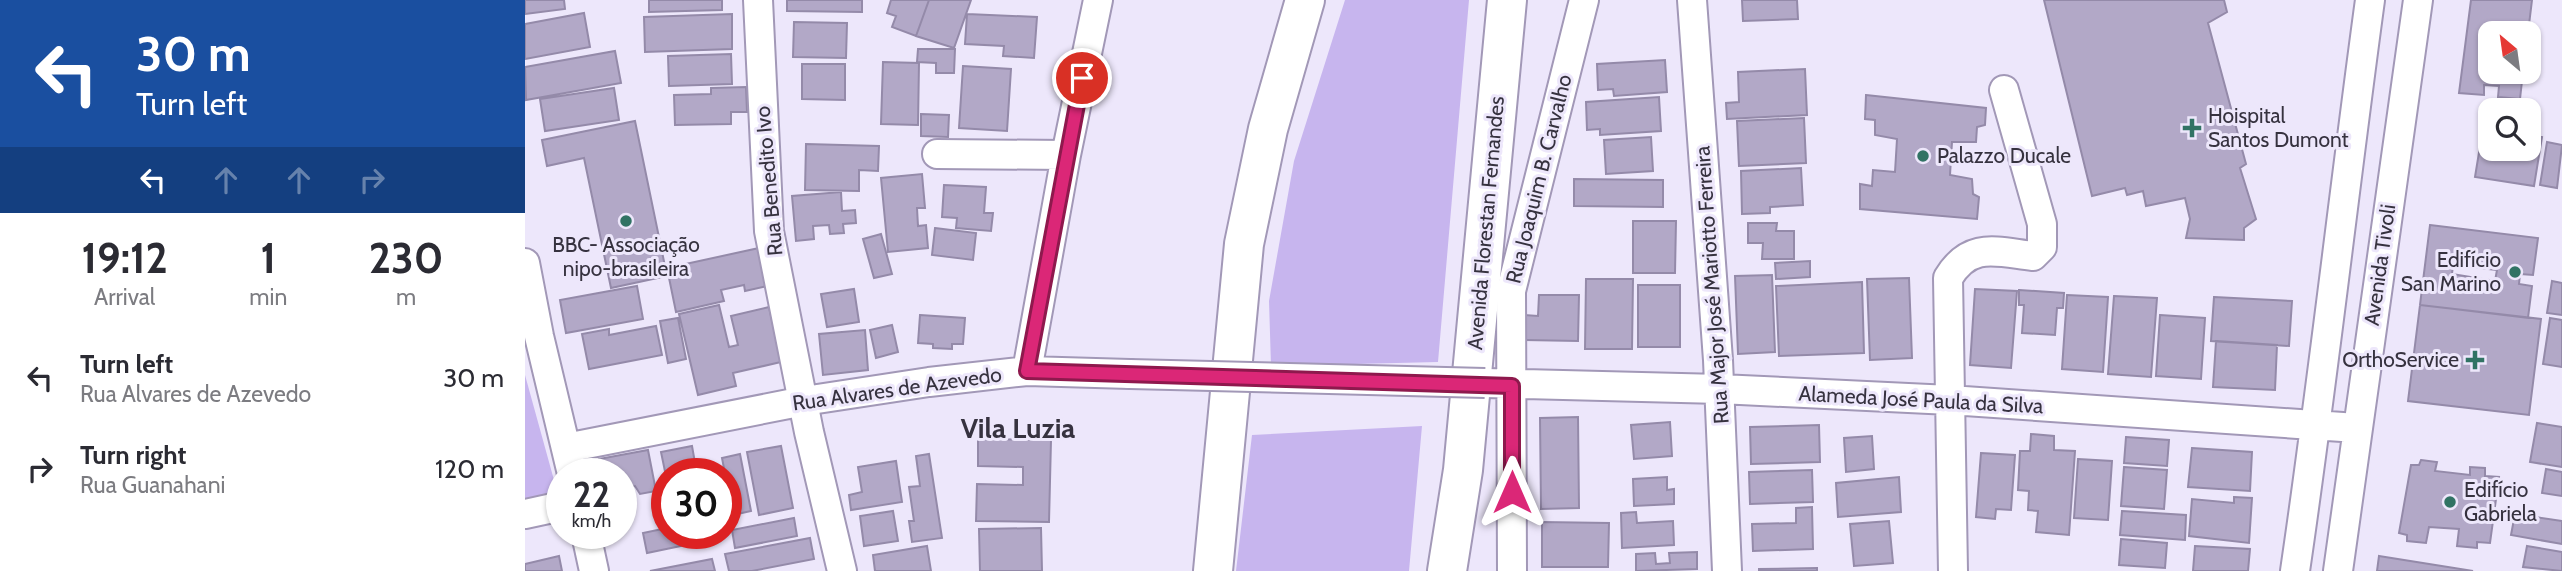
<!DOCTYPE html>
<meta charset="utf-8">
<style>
:root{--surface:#fff;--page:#f7f7f7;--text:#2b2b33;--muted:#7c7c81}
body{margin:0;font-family:Cabin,sans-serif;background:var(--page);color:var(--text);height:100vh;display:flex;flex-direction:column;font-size:26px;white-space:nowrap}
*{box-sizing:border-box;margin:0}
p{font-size:23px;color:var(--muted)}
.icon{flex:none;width:38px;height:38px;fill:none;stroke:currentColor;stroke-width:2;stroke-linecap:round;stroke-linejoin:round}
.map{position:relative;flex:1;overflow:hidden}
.sheet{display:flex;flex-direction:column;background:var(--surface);width:525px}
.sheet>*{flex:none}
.banner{background:#1a4fa0;color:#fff;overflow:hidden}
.needle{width:46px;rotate:331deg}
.tools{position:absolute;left:1953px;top:21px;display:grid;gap:14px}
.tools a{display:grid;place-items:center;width:63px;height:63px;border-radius:14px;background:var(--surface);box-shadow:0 2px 5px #0004;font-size:35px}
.speed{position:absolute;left:21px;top:458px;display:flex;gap:14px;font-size:35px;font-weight:700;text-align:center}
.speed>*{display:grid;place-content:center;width:91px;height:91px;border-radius:50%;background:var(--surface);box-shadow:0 2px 5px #0004;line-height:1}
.speed small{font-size:18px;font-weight:400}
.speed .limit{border:10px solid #d22;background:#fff;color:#111}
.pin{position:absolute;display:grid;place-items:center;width:60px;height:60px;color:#fff;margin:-30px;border:4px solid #fff;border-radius:50%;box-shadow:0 2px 7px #0007}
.me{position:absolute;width:77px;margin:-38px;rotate:0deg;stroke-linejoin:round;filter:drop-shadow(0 0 5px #0008)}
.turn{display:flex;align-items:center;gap:24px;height:147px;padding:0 21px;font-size:32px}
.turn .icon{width:91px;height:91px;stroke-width:2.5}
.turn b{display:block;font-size:49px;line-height:60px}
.lanes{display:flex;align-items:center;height:66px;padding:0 21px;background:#0003;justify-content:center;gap:35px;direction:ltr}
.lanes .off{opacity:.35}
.eta{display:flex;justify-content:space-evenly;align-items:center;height:119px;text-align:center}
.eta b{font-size:42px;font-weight:700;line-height:49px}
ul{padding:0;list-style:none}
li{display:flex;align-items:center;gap:21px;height:91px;padding:0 21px}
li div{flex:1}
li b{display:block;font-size:26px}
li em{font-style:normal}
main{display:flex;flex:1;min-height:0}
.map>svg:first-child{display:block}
.green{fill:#c7b5ee}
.building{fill:#b2a8c7;stroke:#948aa9;stroke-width:2;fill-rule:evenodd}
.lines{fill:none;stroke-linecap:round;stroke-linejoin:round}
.minor-casing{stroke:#a298b7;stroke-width:32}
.highway-casing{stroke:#a298b7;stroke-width:42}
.minor{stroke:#fff;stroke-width:28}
.highway{stroke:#fff;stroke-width:38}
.minor-bridge-casing{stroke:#a298b7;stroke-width:32;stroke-linecap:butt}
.minor-bridge{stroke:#fff;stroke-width:28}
.route-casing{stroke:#8e194d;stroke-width:18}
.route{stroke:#db2777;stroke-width:12}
.poi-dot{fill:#317364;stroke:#ede7fb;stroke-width:2.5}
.labels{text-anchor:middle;stroke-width:6;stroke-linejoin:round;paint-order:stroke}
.poi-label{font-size:21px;fill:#36323f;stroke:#ede7fb;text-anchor:start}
.street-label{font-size:21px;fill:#36323f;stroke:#ede7fb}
.district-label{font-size:28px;font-weight:bold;fill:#36323f;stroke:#ede7fb}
</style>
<main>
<section class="sheet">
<div class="banner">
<div class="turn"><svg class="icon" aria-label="left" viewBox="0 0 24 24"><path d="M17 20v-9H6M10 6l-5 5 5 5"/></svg><div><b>30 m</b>Turn left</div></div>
<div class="lanes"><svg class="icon" aria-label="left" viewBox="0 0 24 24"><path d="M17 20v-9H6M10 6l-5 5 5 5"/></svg><svg class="icon off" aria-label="ahead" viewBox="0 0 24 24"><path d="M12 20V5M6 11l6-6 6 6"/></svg><svg class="icon off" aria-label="ahead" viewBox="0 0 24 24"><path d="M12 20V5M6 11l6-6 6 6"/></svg><svg class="icon off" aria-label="right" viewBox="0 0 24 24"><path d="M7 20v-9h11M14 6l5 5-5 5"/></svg></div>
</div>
<div class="eta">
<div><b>19:12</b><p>Arrival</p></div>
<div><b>1</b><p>min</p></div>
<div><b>230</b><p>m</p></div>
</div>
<ul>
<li><svg class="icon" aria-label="left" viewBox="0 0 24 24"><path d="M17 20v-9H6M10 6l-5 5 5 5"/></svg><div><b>Turn left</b><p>Rua Alvares de Azevedo</p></div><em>30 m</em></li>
<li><svg class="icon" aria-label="right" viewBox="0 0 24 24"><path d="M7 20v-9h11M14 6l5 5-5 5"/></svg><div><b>Turn right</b><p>Rua Guanahani</p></div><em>120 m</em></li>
</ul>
</section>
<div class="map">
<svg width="2037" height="571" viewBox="0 0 2037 571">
<rect width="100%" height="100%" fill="#ede7fb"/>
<path class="green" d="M820,0h124l-31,362 -167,4 -2,-65 25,-140z
M0,375l32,116 -32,8z
M897,426l-13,145h-173l16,-136z"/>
<path class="building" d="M0,0h39l1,9 -40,5z
M124,0h73v10l-73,2z
M262,0h75v12l-75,-1z
M366,0h38l-13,36 -24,-9 4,-11 -9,-3z
M404,0h42l-17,48 -38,-12z
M1217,0h55l1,19 -55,2z
M1519,0h180l3,12 -19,11 38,141 -6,4 16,51 -12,9v12l-58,-2 4,-19 -5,-21 -39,8 -3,-15 -16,4 -2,-7 -33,8z
M1946,0h61l-4,33h-38v39h33l-3,27 -22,-2 1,-11 -15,-1v10l-25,-2z
M59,13l6,34 -65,12v-35z
M207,14v35l-87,3 -1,-35z
M442,14l70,3 -3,41 -31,-2 1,-10 -39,-2z
M269,22l53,1 -1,35 -53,-1z
M393,49h37l-1,24h-18v-10l-19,-1z
M90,51l6,32 -95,17 -1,-33z
M206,54l1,30 -63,2 -1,-30z
M1140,60l2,32 -53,4 -1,-7 -15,1 -1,-26z
M358,62l36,1 -1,62 -37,-1z
M277,64h43v36l-43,-1z
M438,66l48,3 -4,62 -48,-3z
M1280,69l2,46 -80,4 -1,-16 13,-1 -1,-30z
M221,87l1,25h-16v12l-56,1 -1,-30 37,-1v-6z
M89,88l5,32 -74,11 -5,-32z
M1341,95l120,13 -1,17 -8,2 -1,15h-24l-2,33 22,4 1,15 6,3 -2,22 -117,-10v-25l12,2 1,-16 22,2 2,-33 -22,-4v-15l-10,-1z
M1134,97l2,34 -61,4v-6l-13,1 -1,-28z
M396,114l28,1 -1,22 -27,-1z
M1279,118l2,45 -67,3 -2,-45z
M110,121l32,155 -56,12 -27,-130 -37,8 -5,-26z
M1958,128l7,1v20h39v-14l13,2 -8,49 -59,-9z
M1126,137l2,34 -47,3 -2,-34z
M2022,142l15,3 -5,43 -17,-3z
M281,144l73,2 -1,25 -19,-1v21l-54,-1z
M1276,168l2,37 -33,2v6l-28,1 -1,-43z
M397,174l3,34h-8l1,18 8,-1 2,23 -40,4 -7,-74z
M1049,179l89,1v27l-89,-1z
M419,185l42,2 -2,26h9l-2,18 -35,-3 1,-10 -15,-1z
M316,192l1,19 13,-1 1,13 -13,1 1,9 -14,1 -1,-9 -16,1 1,13 -18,2 -4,-45z
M1108,221h43l-1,52h-42z
M1223,223h29l-1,8h18v28h-32l1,-16h-15z
M1905,225l108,13 -5,37 -13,-1 -1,10 13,2 -4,32 -108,-13zM1928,265l44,5 -2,11 -43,-7z
M410,228l41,5 -3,27 -41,-5z
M356,234l11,40 -18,4 -11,-39z
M234,248l8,38 -22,5 -1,-6 -23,5 3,11 -48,11 -9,-44z
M1285,261v16l-34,2 -1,-16z
M1247,275l3,77 -37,2 -3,-78z
M1384,278l3,80 -42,2 -3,-81z
M1061,279h47l-1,70h-47z
M2027,281l10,2v32l-15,-2z
M1337,282l2,71 -85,3 -3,-70z
M1113,285h42v62h-42z
M112,286l6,33 -77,14 -6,-33z
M329,289l5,33 -32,5 -6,-33z
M1450,289l42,2 -6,77 -41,-3z
M1494,290l45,3 -1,15h-6l-2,27 -33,-2 2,-28h-5z
M1014,295h40l-1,46 -55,-1v-25l15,1z
M1542,295l41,2 -5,75 -41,-3z
M1589,296l43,2 -6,79 -43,-3z
M1689,297l78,4 -3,45 -78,-5z
M194,305l10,42 9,-2 -7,-29 38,-9 12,55 -48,11 3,13 -38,9 -19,-81z
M1895,305l121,14 -12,96 -121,-14z
M395,315l45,3 -2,26h-11v5l-19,-1v-4l-15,-1z
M1635,315l45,3 -4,61 -45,-3z
M153,318l8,41 -18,4 -8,-42z
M2025,318l12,2v47l-19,-3z
M367,325l6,27 -22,6 -6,-28z
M131,326l6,29 -73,14 -7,-35 27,-5v6z
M340,330l3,40 -45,5 -4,-41z
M1691,341l61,4 -2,45 -62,-3z
M1053,417l1,91 -38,1 -1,-91z
M1145,422l2,34 -38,3 -3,-34z
M2012,423l25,4v40l-32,-5z
M1294,425l1,37 -69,2 -1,-37z
M1506,434l23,2v14l21,1 -6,84 -33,-3 2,-21 -10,-1 1,-19 -11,-1 2,-39h10z
M1347,436l2,33 -28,3 -2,-34z
M1601,437l43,3 -2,26 -43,-3z
M453,439l73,1 -2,82 -73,-1 1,-37 46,1v-18l-45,-1z
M167,446l5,28h-30v7l-6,-29z
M256,446l12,62 -34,7 -12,-63z
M1667,448l60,4 -2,39 -62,-4z
M123,450l8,41 -16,3 -5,-8 -14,3v-15h-19l-3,-15z
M1456,453l34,2 -4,55 -15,-1 -1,10 -19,-2z
M215,454l11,57 -18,4 -11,-57z
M404,454l13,84 -30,4 -3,-21h5l-5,-34 11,-1 -4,-30z
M1553,459l34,2 -4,59 -34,-2z
M1896,460l16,2 -2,9 35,4v-8l15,1v8l14,1 -9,66 -13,-1v6l-20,-2 2,-17 -30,-2 -3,16 -19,-2v-6l-8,-2 12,-68h8z
M371,461l6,41 -51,8 -2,-15 13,-3 -4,-25z
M1599,467l43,3 -3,39 -43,-3z
M2021,469l16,3v24l-20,-3z
M1287,470l1,32 -63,2 -1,-32z
M1142,477v13l7,-1v15l-40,2 -1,-27z
M1374,477l2,35 -63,5 -2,-34z
M1709,497l18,1 -3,45 -60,-7 3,-37 42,4z
M1287,507l1,42 -60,2 -1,-27 44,-1v-15z
M368,511l5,30 -34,5 -4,-30z
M1597,511l64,4 -1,25 -65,-5z
M1111,512l1,11 36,-2 1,24 -52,3 -1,-35z
M1990,514l47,7v23l-51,-9z
M269,518l3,18 -62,12 -3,-18z
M1364,521l4,42 -39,3 -4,-42z
M1017,522l67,1 -1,44h-66z
M142,528v6h37l1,7 -58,12 -4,-20z
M516,528l1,43h-62l-1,-42z
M285,538l4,21 -62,12h-23l-4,-17z
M1596,539l46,4 -2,25 -46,-3z
M402,546l4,25h-56l-2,-16z
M1670,546l55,3 -2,22h-55z
M2002,546l35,6v19l-39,-4z
M1172,552v17l-61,2v-17l19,-1 1,11 14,-1 -1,-10z
M34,556l3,15h-37v-7z
M1854,556l94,15h-96z
M187,559l3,12h-65z
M1292,568v3h-58v-2z"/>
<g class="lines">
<g class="minor-casing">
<path id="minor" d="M233,0l11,231 40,201 33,139
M1167,0l26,360 9,211
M412,154l129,1
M0,263l14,73 33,138
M502,371l39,-216 32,-155
M960,383l235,6 230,11 407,28
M41,448l238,-47 125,-19 98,-11 103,3
M0,514l37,-8
M61,534l8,37
M987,571l-1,-280 73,-291
M1428,571l-5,-293c22,-37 49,-26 85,-22l9,-9v-23l-38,-134
M1770,571c28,-190 49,-381 75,-571
M1813,571l80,-571"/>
</g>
<g class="highway-casing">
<path id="highway" d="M688,571l31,-327 24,-115 37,-129
M922,571l16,-101 44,-470"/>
</g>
<use href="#minor" class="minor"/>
<use href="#highway" class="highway"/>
<g class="minor-bridge-casing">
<path id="minor-bridge" d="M605,374l355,9"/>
</g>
<use href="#minor-bridge" class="minor-bridge"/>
</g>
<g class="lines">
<g class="route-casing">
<path id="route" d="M557,78l-55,293 485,15v106"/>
</g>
<use href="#route" class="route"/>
</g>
<g class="poi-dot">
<path d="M1663.5 117.5h7v7h7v7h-7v7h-7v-7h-7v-7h7z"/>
<circle cx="1398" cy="156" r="7"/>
<circle cx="101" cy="221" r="7"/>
<circle cx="1990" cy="272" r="7"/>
<path d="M1946.5 349.5h7v7h7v7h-7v7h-7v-7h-7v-7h7z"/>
<circle cx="1925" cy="502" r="7"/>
</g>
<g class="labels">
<g class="poi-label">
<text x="1683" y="123">Hoispital<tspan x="1683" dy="24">Santos Dumont</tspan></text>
<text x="1412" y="163">Palazzo Ducale</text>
<text x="101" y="252" text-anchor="middle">BBC- Associação<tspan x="101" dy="24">nipo-brasileira</tspan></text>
<text x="1976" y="267" text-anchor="end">Edifício<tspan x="1976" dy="24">San Marino</tspan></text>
<text x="1934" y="367" text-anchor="end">OrthoService</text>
<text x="1939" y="497">Edifício<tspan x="1939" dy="24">Gabriela</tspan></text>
</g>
<g class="street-label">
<text transform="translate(1014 179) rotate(-76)" y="7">Rua Joaquim B. Carvalho</text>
<text transform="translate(244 181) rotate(-95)" y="7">Rua Benedito Ivo</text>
<text transform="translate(961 223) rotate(-85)" y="7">Avenida Florestan Fernandes</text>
<text transform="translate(1855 265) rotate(-82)" y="7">Avenida Tivoli</text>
<text transform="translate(1187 285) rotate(-94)" y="7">Rua Major José Mariotto Ferreira</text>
<text transform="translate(372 389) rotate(-8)" y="7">Rua Alvares de Azevedo</text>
<text transform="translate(1396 400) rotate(3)" y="7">Alameda José Paula da Silva</text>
</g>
<g class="district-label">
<text x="493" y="438">Vila Luzia</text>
</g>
</g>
</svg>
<div class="tools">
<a><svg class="needle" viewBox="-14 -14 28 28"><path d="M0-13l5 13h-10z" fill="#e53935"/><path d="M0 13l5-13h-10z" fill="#7c7c81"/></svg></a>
<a><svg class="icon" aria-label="search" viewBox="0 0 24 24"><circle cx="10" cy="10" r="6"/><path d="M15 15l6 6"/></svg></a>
</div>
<div class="speed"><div>22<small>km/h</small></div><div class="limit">30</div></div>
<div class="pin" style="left:557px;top:78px;background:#d93025"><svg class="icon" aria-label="arrive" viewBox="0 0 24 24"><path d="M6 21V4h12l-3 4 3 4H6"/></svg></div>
<svg class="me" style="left:987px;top:492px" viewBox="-20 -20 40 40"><path d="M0-17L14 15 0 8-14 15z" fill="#db2777" stroke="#fff" stroke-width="4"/></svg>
</div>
</main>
